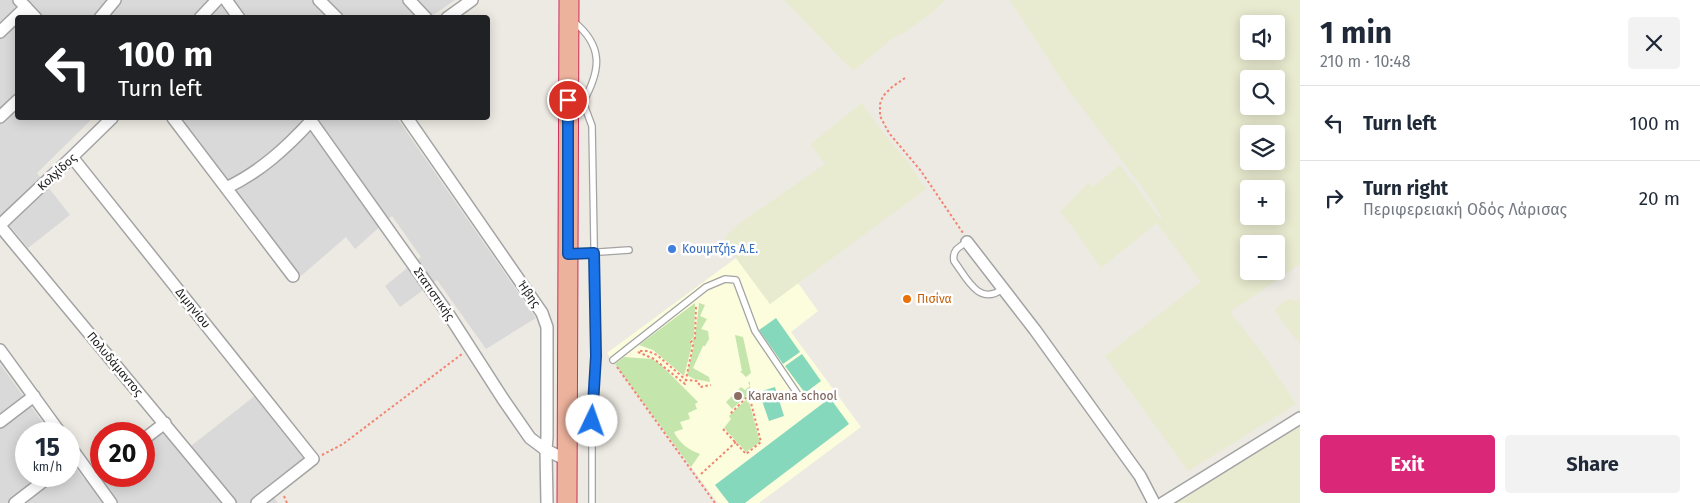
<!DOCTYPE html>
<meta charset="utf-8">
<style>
:root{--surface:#fff;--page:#f2f2f3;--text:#1f2937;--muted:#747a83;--line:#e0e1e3;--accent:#db2777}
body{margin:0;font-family:"Fira Sans",sans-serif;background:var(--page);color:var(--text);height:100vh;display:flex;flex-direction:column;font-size:19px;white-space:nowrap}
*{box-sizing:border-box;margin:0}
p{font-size:16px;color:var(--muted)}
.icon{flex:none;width:28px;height:28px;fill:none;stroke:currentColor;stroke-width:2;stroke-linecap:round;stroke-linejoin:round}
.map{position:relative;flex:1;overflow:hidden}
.details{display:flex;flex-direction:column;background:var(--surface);width:400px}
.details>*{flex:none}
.top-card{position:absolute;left:15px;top:15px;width:475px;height:105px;border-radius:5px;box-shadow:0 2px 12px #0003;background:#202124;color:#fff;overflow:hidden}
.tools{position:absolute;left:1240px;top:15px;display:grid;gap:10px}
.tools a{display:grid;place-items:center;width:45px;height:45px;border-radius:5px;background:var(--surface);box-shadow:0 2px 12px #0003;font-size:25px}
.speed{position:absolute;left:15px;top:422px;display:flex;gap:10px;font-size:25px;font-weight:700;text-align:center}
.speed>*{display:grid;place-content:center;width:65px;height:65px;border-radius:50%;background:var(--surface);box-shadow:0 2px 12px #0003;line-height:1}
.speed small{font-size:12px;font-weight:400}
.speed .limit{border:8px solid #d22;background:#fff;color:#111}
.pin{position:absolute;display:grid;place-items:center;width:42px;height:42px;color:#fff;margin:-21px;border:2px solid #fff;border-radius:50%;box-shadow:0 1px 5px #0007}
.me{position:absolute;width:55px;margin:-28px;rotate:3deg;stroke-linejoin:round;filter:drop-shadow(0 0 4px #0008)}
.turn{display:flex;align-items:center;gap:18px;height:105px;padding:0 20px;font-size:22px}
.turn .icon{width:65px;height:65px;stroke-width:2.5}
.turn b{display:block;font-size:35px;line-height:42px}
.round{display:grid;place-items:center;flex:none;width:52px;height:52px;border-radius:5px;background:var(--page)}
.summary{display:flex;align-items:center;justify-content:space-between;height:85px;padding:0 20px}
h1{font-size:30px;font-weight:700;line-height:38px}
.cta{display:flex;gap:10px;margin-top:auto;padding:10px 20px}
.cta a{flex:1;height:58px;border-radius:5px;background:var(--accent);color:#fff;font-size:20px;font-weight:700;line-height:58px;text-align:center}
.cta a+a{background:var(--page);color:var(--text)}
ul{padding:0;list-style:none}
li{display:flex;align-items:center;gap:15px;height:75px;padding:0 20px;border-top:1px solid var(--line)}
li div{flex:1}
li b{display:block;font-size:19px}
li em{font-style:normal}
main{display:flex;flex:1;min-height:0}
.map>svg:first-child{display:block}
.residential{fill:#dad9d9}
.education{fill:#fbfddc}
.farmland{fill:#e8ebcf;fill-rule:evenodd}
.grass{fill:#c4e5ab}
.pitch{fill:#85d8bc}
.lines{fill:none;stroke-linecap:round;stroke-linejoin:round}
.service-casing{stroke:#a3a3a3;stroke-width:8}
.minor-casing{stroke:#a3a3a3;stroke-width:14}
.trunk-casing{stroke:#cd2e5c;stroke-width:21}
.path{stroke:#f18470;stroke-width:2;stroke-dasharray:2.5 2.5;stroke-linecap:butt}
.service{stroke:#fff;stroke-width:5.5}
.minor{stroke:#fff;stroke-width:11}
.trunk{stroke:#ecb29c;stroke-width:19}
.route-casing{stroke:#114b97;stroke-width:12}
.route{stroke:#1a73e8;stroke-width:9}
.shop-dot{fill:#3f7fe0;stroke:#fff;stroke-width:2}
.food-dot{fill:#e8710a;stroke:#fff;stroke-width:2}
.education-dot{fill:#8d6e63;stroke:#fff;stroke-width:2}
.labels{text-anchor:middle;stroke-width:5;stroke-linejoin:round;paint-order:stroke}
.street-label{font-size:12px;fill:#1c1c1c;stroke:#fff}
.shop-label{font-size:12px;fill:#366cbe;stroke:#fff;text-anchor:start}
.food-label{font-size:12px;fill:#c56008;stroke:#fff;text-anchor:start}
.education-label{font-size:12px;fill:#785e54;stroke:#fff;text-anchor:start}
</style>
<main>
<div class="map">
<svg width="1300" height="503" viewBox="0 0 1300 503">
<rect width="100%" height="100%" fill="#edeae3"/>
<path class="residential" d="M0,0h455l-26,18h-411v100h75l-56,55 33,42 -42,33 -28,-34z
M182,118h215l139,200 -50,31 -49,-69 -37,27 -15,-21 36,-29 -29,-41 -37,33 -9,-12 -45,39z
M0,364l51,70h-25v42h43v-18l15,21 17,-13v10h43v-42l14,-11 24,30 74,-58 49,62 -38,30 11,16h-278z"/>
<path class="education" d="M736,258l34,46 28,-21 20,28 -27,21 70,95 -102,76h-41l-111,-150z"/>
<path class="farmland" d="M784,0h161l-12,12 -29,21 -11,5 -40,33z
M1010,0h290v264l-70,48 32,41 34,51 -108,67 -83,-115 96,-74 -44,-59 -56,45 -30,-43 -11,-13 28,-29 5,4 27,-22 40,54 2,-1 -17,-27 -80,-106zM1249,24h27v27h-27zM1249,79h27v27h-27zM1249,134h27v27h-27zM1249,189h27v27h-27zM1249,244h27v27h-27z
M862,103l19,27 26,31 19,28 -156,115 -34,-46 -12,-20 16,-15 85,-59 -15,-20z
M1289,299l6,2 5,-2v46l-25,-34 3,-5z
M1300,414v89h-142z"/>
<path class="grass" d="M695,303l-1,34 -4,4 2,4 -8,31 -31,-26 -14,-5z
M699,303l6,2 -5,11 7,3 -6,10 7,2 1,8 -4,7h-2l-10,22 16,9 1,5 -16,-3 -7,-4 7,-30 -2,-5 3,-2z
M735,335l8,2 8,36 -5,4 -6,-6h2z
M624,357l28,2 9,6 37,37 -3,2 2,5 -9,4 2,6 -10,3 3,7 -9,3c5,11 15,18 26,22l-9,13 -76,-103z
M748,382h2v11l-18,16 -6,-7 15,-15 4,3 5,-4z
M748,398l12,44 -14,10 -22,-24 7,-9 -2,-3z"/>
<path class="pitch" d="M776,318l24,34 -17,12 -24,-34z
M802,354l19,27 -16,12 -20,-27z
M775,387l9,29 -15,5 -10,-29z
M830,398l19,26 -104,79h-16l-14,-18z"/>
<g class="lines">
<g class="service-casing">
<path id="service" d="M573,21c31,25 28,49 10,81
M574,89l9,13 9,24 4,230 -4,65v82
M967,242c-8,5 -15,8 -13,19 12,16 25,46 48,28
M570,254l59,-4
M613,360l93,-73 19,-8 11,1 19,51 44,65"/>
</g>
<g class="minor-casing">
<path id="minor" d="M19,0l17,18
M226,0l13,18
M319,0l18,18
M409,0l17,18
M100,18l15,-18
M200,18l17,-18
M447,18l25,-18
M0,32l26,-25
M0,117l18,-17
M173,118l120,158
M309,118l140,197 54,84 27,39 16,12 21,10
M407,118l135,195 5,14v110l-1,13 1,53
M72,157l241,302 -56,44
M226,188c34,-16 60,-40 85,-67
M0,225l72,-68 40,-39
M0,226l230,277
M967,242l68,88 105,146 14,27
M0,350l61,84
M0,422l34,-26
M144,439l21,-16
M69,445l42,58
M15,503l35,-27
M1163,503l137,-85"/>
</g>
<g class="trunk-casing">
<path id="trunk" d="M567,503l2,-503"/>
</g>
<path class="path" d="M905,78l-13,9 -9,9 -3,8v12l9,17 32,38 42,62
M640,351h8l9,4 29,25 12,1 2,6 11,-2
M638,352l16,7 31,25 8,-39 -2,-3 4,-4 1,-32
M617,367l98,136
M723,429l23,25 15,-12 -12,-47 -20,20
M322,455l21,-11 119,-90
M701,474l35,-32
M284,496l3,7"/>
<use href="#service" class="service"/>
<use href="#minor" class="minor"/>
<use href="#trunk" class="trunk"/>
</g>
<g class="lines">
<g class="route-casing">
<path id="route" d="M568,100v154l26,-1 2,103 -4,65"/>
</g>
<use href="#route" class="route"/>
</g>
<circle class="shop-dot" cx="672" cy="249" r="5"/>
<circle class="food-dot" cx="907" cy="299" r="5"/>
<circle class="education-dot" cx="738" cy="396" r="5"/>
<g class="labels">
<g class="street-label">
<text transform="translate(57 172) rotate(-43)" y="4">Κολχίδος</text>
<text transform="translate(434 294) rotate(55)" y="4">Στατιστικής</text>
<text transform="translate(529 294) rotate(55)" y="4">Ήβης</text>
<text transform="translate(193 308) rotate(51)" y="4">Διμηνίου</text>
<text transform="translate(115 364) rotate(50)" y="4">Πολυδάμαντος</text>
</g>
<g class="shop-label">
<text x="682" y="253">Κουιμτζήs Α.Ε.</text>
</g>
<g class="food-label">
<text x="917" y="303">Πισίνα</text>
</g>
<g class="education-label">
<text x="748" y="400">Karavana school</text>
</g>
</g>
</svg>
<div class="tools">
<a><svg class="icon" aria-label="sound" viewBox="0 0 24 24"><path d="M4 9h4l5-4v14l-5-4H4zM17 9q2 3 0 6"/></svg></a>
<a><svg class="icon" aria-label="search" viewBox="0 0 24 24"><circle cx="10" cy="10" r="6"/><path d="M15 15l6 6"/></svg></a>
<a><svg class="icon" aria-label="layers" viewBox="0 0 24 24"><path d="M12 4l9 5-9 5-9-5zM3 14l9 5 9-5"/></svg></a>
<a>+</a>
<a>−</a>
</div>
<div class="speed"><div>15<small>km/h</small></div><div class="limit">20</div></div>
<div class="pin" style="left:568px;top:100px;background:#d93025"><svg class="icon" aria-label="arrive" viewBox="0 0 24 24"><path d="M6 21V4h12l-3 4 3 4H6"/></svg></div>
<svg class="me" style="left:592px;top:421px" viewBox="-20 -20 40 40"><circle r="19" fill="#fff"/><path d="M0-13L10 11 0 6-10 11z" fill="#1a73e8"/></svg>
<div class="top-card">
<div class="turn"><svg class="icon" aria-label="left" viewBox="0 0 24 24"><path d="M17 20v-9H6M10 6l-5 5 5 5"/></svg><div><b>100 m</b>Turn left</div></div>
</div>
</div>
<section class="details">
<div class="summary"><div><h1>1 min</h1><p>210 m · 10:48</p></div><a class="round"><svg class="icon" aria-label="close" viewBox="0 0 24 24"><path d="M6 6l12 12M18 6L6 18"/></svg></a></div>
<ul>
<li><svg class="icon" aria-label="left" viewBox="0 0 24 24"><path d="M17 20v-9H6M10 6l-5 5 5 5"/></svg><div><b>Turn left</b></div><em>100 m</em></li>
<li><svg class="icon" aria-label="right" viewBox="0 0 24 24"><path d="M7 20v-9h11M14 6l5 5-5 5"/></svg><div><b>Turn right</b><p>Περιφερειακή Οδός Λάρισας</p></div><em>20 m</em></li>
</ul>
<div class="cta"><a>Exit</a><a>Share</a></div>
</section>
</main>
